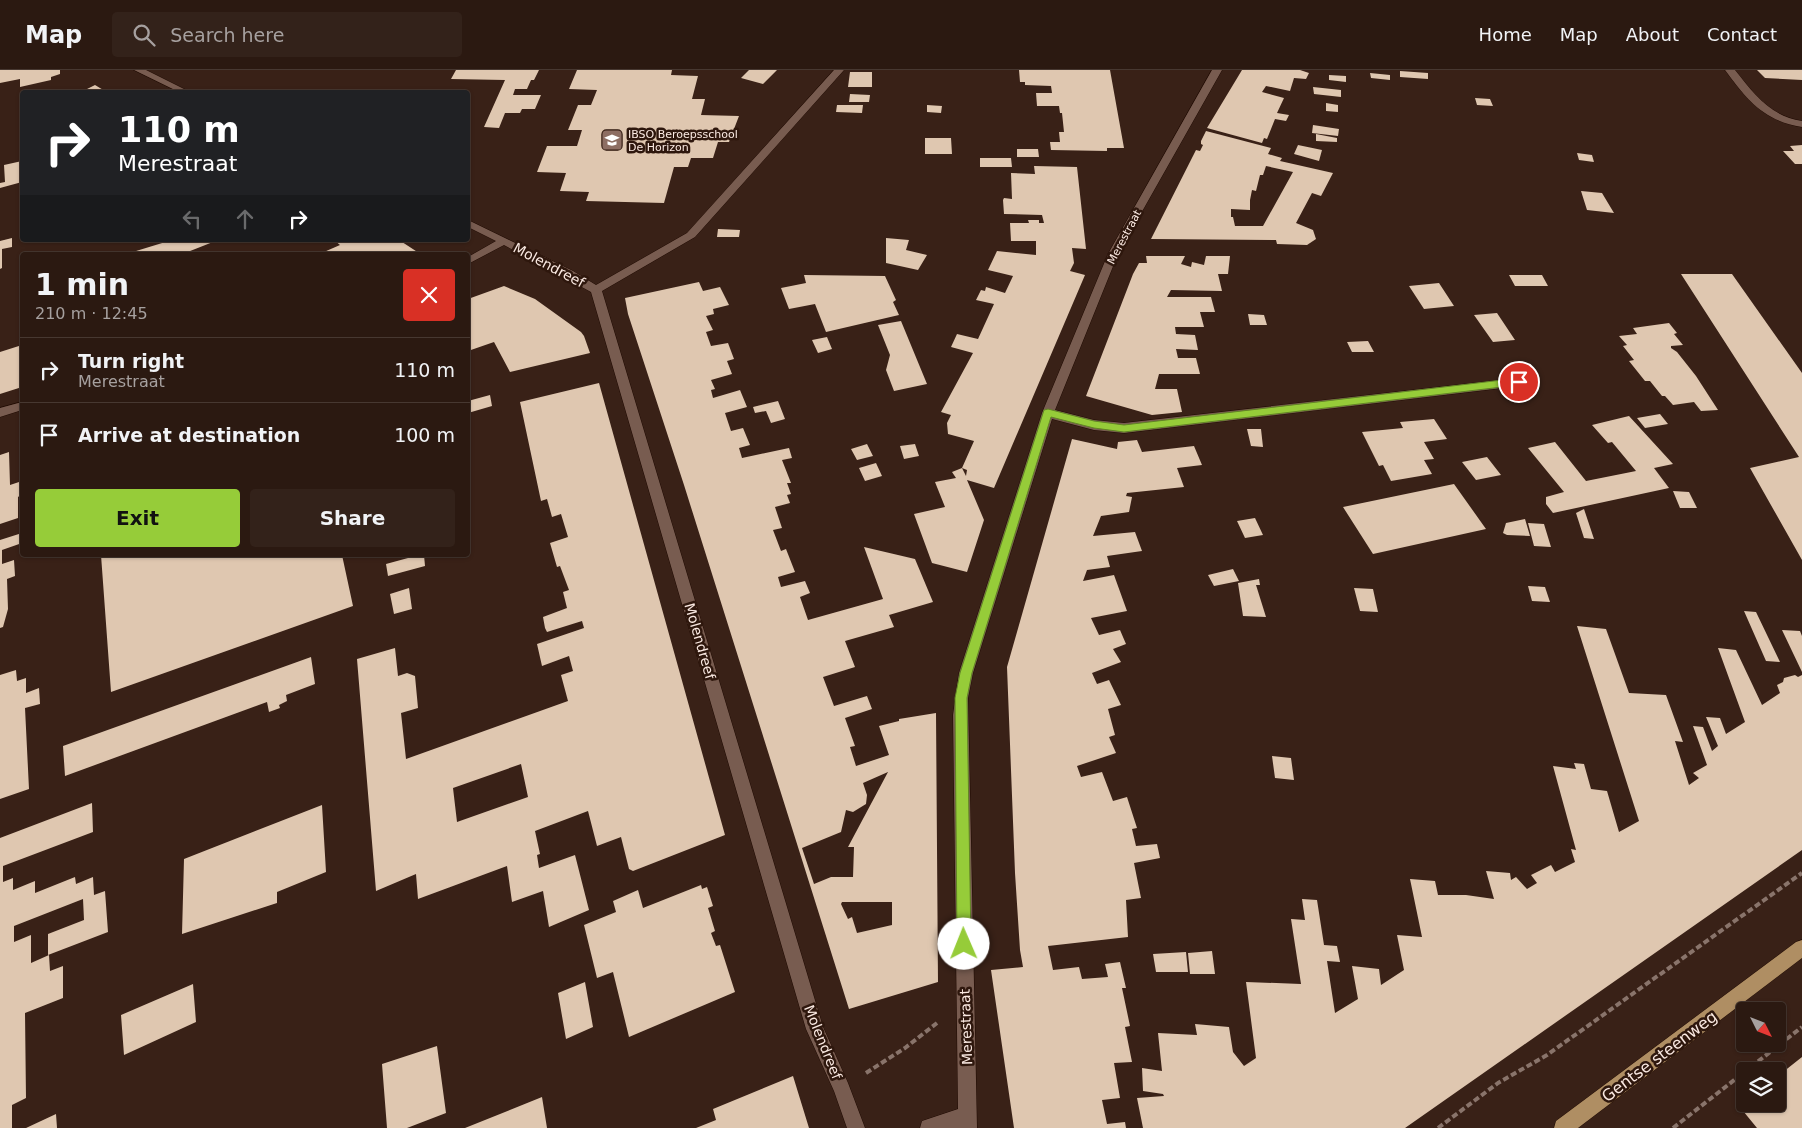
<!DOCTYPE html>
<meta charset="utf-8">
<style>
:root{--surface:#2b1911;--page:#33221a;--text:#f1f3f6;--muted:#a6a09f;--line:#473831;--accent:#96cc39}
body{margin:0;font-family:"DejaVu Sans",sans-serif;background:var(--page);color:var(--text);height:100vh;display:flex;flex-direction:column;font-size:19px;white-space:nowrap}
*{box-sizing:border-box;margin:0}
p{font-size:16px;color:var(--muted)}
.icon{flex:none;width:28px;height:28px;fill:none;stroke:currentColor;stroke-width:2;stroke-linecap:round;stroke-linejoin:round}
.map{position:relative;flex:1;overflow:hidden}
.sheet{position:absolute;left:20px;top:182px;width:450px;height:305px;display:flex;flex-direction:column;background:var(--surface);border-radius:5px;box-shadow:0 1px 4px #0004,0 0 0 1px var(--line)}
.sheet>*{flex:none}
.top-card{position:absolute;left:20px;top:20px;width:450px;height:152px;border-radius:5px;box-shadow:0 1px 4px #0004,0 0 0 1px var(--line);background:#202124;color:#fff;overflow:hidden}
.needle{width:32px;rotate:132deg}
.buttons{position:absolute;left:1736px;top:932px;display:grid;gap:10px}
.buttons a{display:grid;place-items:center;width:50px;height:50px;border-radius:5px;background:var(--surface);box-shadow:0 1px 4px #0004,0 0 0 1px var(--line);font-size:25px}
.pin{position:absolute;display:grid;place-items:center;width:42px;height:42px;color:#fff;margin:-21px;border:2px solid #fff;border-radius:50%;box-shadow:0 1px 5px #0007}
.me{position:absolute;width:55px;margin:-28px;rotate:359deg;stroke-linejoin:round;filter:drop-shadow(0 0 4px #0008)}
.turn{display:flex;align-items:center;gap:18px;height:105px;padding:0 15px;font-size:22px}
.turn .icon{width:65px;height:65px;stroke-width:2.5}
.turn b{display:block;font-size:35px;line-height:42px}
.lanes{display:flex;align-items:center;height:48px;padding:0 15px;background:#0003;justify-content:center;gap:25px;direction:ltr}
.lanes .off{opacity:.35}
.round{display:grid;place-items:center;flex:none;width:52px;height:52px;border-radius:5px;background:var(--page)}
.head{display:flex;align-items:center;justify-content:space-between;height:85px;padding:0 15px}
h1{font-size:30px;font-weight:600;line-height:38px}
.action{display:flex;gap:10px;margin-top:auto;padding:10px 15px}
.action a{flex:1;height:58px;border-radius:5px;background:var(--accent);color:#111;font-size:20px;font-weight:600;line-height:58px;text-align:center}
.action a+a{background:var(--page);color:var(--text)}
ul{padding:0;list-style:none}
li{display:flex;align-items:center;gap:15px;height:65px;padding:0 15px;border-top:1px solid var(--line)}
li div{flex:1}
li b{display:block;font-size:19px}
li em{font-style:normal}
header{display:flex;align-items:center;gap:30px;box-sizing:border-box;height:70px;padding:0 25px;background:var(--surface);border-bottom:1px solid var(--line)}
header strong{font-size:24px}
nav{display:flex;gap:28px;margin-inline-start:auto;font-size:18px}
.search{width:350px;height:45px;background:var(--page);display:flex;align-items:center;gap:12px;box-sizing:border-box;padding:0 18px;border-radius:5px;color:var(--muted);font-size:19px}
.map>svg:first-child{display:block}
.building{fill:#dfc7b0;fill-rule:evenodd}
.lines{fill:none;stroke-linecap:round;stroke-linejoin:round}
.minor-casing{stroke:#1f0a02;stroke-width:1}
.primary-casing{stroke:#1f0a02;stroke-width:1}
.path{stroke:#89746b;stroke-width:4;stroke-dasharray:6 3;stroke-linecap:butt}
.minor{fill:#785c50;fill-rule:evenodd}
.primary{fill:#af8e63;fill-rule:evenodd}
.route{fill:#96cc39;stroke:#628525}
.labels{text-anchor:middle;stroke-width:5;stroke-linejoin:round;paint-order:stroke}
.far-poi-label{font-size:11px;fill:#fae9e2;stroke:#2e170d;text-anchor:start}
.far-street-label{font-size:11px;fill:#fae9e2;stroke:#2e170d}
.street-label{font-size:14px;fill:#fae9e2;stroke:#2e170d}
.near-street-label{font-size:16px;fill:#fae9e2;stroke:#2e170d}
</style>
<header>
<strong>Map</strong>
<div class="search"><svg class="icon" aria-label="search" viewBox="0 0 24 24"><circle cx="10" cy="10" r="6"/><path d="M15 15l6 6"/></svg>Search here</div>
<nav><a>Home</a><a>Map</a><a>About</a><a>Contact</a></nav>
</header>
<div class="map">
<svg width="1802" height="1058" viewBox="0 0 1802 1058">
<rect width="100%" height="100%" fill="#392117"/>
<path class="building" d="M0,0h60v4l-9,3v3l-31,7v-8l-20,4z
M456,0h83l-5,10h-3l-4,9h-12l-2,6h28l-6,14h-13l-2,4h-15l-6,15 -15,-1 21,-47 -54,-1z
M577,0h95l-1,5 27,1 -6,23h13l-4,16 38,1 -10,26h-11l-5,16h-22l-3,9h-14l-10,36 -78,-2 3,-9 -29,-1 6,-18 -29,-1 10,-26h30l5,-16h-14l10,-25h13l6,-15 -28,-1z
M749,0h28l-14,14 -22,-6z
M1019,0h91l14,78h-17v3l-56,-1 -1,-8h10l-1,-10h5l-2,-19h-2l-1,-7h-22l-1,-13h16l-1,-7 -26,-1v-3h-5z
M1242,0h58l9,3 -3,6 -12,-1 -4,13 -24,-5 -4,6 22,6 -7,15 12,2 -3,6 -11,-2 -8,20 -3,-1 -2,5 -55,-15z
M1757,0h45v10l-37,-2z
M1400,1l28,2v6l-28,-2z
M850,2h22v15h-24z
M1370,3l20,2v5l-19,-2z
M1329,5l17,1v6l-17,-2z
M95,15l10,6 -24,1z
M1313,17l28,3v7l-27,-3z
M850,24l20,1 -1,7h-20z
M1475,28l15,1 3,7 -16,-1z
M1326,33l12,2v7l-12,-1z
M837,35h26l-1,8 -26,-1z
M927,35l15,1 -1,7 -14,-1z
M1313,55l26,4 -1,7 -26,-3z
M1206,61l65,17 -3,6 14,4 -2,3 53,12 -12,23 -9,-3 -16,30 17,7 3,9 -9,6 -30,-1 -1,-4 -125,-1 45,-89 4,1 3,-6 -2,-1v-3zM1266,96l27,6 -30,54h-28l-2,-9h-2v-8l19,1v-10l2,-10 4,1 4,-16h3z
M1316,64l21,4v4l-21,-1z
M925,68h26l1,16h-27z
M1298,75l24,5 -3,11 -25,-7z
M1802,75v19h-7l-12,-13h11l-4,-5z
M1017,79h21l1,8h-22z
M1577,83l15,2 2,7 -15,-2z
M980,88h31l1,9h-32z
M22,91v21l-22,6v-5l5,-1 -1,-17z
M1034,96l43,1 9,82 -14,-1 2,15 -4,8 15,4 -91,213 -27,-8 17,40 -17,52 -35,-9 -18,-49 31,-7 -10,-25 21,-4 -4,-6 10,-4 4,8 1,-6 -5,-2 12,-27 -26,-7 -1,-11 4,-8 -10,-3 32,-59 -22,-6 6,-13 21,5 16,-35 -18,-4 5,-10 4,1 1,-4 19,6 8,-17 -25,-6 9,-19 39,4v-14h-25l-1,-18h19l-1,-3h11v3h5l-2,-8 -38,-1 -1,-14 1,-2 8,1 -1,-26 24,1z
M1581,121l21,2 12,20 -27,-3z
M718,159l22,1 -1,7h-22z
M12,168v9l-10,2v19l-2,1v-28z
M886,168l23,2 -3,10 21,5 -9,15 -32,-7z
M172,170h46l-38,15h-57z
M334,170h65l23,15h-105l23,-10z
M1146,186h39l-4,8 10,3 1,-5 12,3 2,-9h24l-2,18h-10l4,17 -51,-1 -4,7h44l4,15h-15l4,15h-29l1,7 19,1 3,15 -22,-1 2,9h18l4,16h-41l-4,15h22l5,23 -30,3 -66,-19 47,-122 6,-11h8z
M1681,204h51l70,99v187l-52,-92 49,-11z
M804,205l81,1 11,24 -3,2 6,13 -73,17 -11,-28 -26,5 -8,-21 25,-5z
M1509,205h33l6,11h-33z
M699,212l4,9 17,-4 9,18 -16,4 1,5 -8,2 7,14 -7,2 5,14 17,-3 6,16 -7,2 5,13 -21,6 4,9 -4,1 2,8 27,-8 7,17 -22,6 6,18 12,-3 7,17 -11,3 3,10 47,-10 3,10 -10,2 9,23h-4l4,11 -4,1 3,8 -15,4 7,21 -9,2 8,21 5,-2 9,23 -17,5 3,10 24,-6 5,12 -10,4 8,23 75,-21 -19,-52 51,12 18,43 -44,13 5,12 -49,14 10,26 -32,10 11,29 33,-10 5,13 -27,9 10,28 -5,1 6,19 33,-11 -10,-29 20,-5v-2l37,-6 2,269 -89,27 -165,-524 -56,-171 -3,-16zM888,702l-40,75h6l-1,30h-22l-17,7 -12,-36 39,-16 5,-22 7,2 13,-8 1,-9 -4,-12zM842,832h50v23l-35,8 -5,-16 -4,2 -7,-15z
M1439,213l15,23 -30,3 -15,-23z
M504,216l31,13 46,33 3,4 6,17 -80,19 -16,-30 -26,9v-52z
M1497,243l18,27 -22,2 -19,-27z
M1248,244l16,1 3,10h-17z
M901,251l26,63 -33,7 -8,-21 4,-15 -12,-30z
M1669,253l8,10 -3,1 9,11 -12,1v2l6,4 19,24 22,34 -17,1 -7,-9 -21,3 -8,-9h-3l-12,-15h-5l-16,-20 5,-1 -11,-14 4,-1 -8,-9 18,-2 -4,-6z
M827,267l5,12 -14,4 -6,-13z
M1368,271l6,11h-22l-5,-10z
M22,275v42l-22,7v-42z
M599,313l126,452 -92,36 -4,-2 -8,-32 -24,9 -9,-35 -53,20 5,23 -3,1 2,13 36,-13 14,55 -40,17 -6,-36 -31,11 -5,-36 -89,33 -2,-25 -40,17 -19,-232 38,-11 3,28 9,-3 8,3 3,32 -17,5 5,46 162,-58 -7,-26 12,-4 -4,-15 -27,10 -5,-22 47,-16 -2,-7 -35,11 -2,-4 -2,-11 24,-9 -4,-16 6,-2 -9,-24 -3,1 -7,-24 18,-6 -7,-23 -9,3 -5,-18 -6,2 -21,-99zM521,694l7,33 -71,25 -4,-34z
M490,325l2,11 -24,7v-12z
M778,331l7,18 -14,4 -5,-12 -11,2 -2,-6z
M1660,344l8,10 -23,4 -8,-10z
M1629,346l44,48 -19,4 15,20 -116,25 -7,-9v-7l18,-5 -36,-44 27,-6 31,39 50,-10 -24,-29 -4,1 -16,-18z
M1434,349l13,20 -23,3 10,17 -10,1 8,14 -41,7 -8,-16 -4,1 -17,-34 41,-4 -3,-6z
M1247,359h14l2,18 -12,-1z
M1072,369l45,10 1,-7 19,-2 5,12 52,-6 8,19 -25,3 7,19 -57,6 -1,3 6,1 -3,15 -28,4 -8,20 42,-4 7,19 -35,5 3,11 -23,3 -4,11 31,-6 13,36 -36,7 8,17 21,-5 6,14 -13,5 8,13 -29,11 5,11 12,-4 12,25 -13,4 7,26 -6,2 7,16 -39,13 4,11 21,-5 11,29 14,-4 10,31 -5,1 4,17 21,-2 3,14 -26,5 7,35 -15,2 2,37 -80,9 5,24 26,-3 3,12 26,-2 -3,-13 15,-2 6,26h-4l8,38 -5,1 7,35 -18,1 6,35 -18,2 5,24 18,-2 1,6h-112l-23,-158 32,-3 -3,-17 -5,-77 -8,-206z
M867,374l6,12 -16,4 -6,-11z
M915,374l4,12 -15,3 -4,-13z
M9,382l1,33 12,-4v13l-4,3v21l-18,6v-69z
M1487,387l14,18 -25,5 -14,-18z
M876,393l6,13 -17,5 -6,-13z
M1454,414l32,45 -113,25 -30,-47z
M1673,421l16,1 8,16h-17z
M1584,439l10,30 -10,-1 -8,-25z
M1255,448l8,17 -18,3 -8,-17z
M1525,449l5,17 -23,-1 -4,-2 3,-10z
M1528,453l16,1 7,23 -17,-1z
M22,463v10l-20,7v14l12,-4 1,16 -8,3 1,30 -5,18 -3,1v-88z
M101,485h241l11,51 -242,86z
M419,485h5l1,11 -37,10 -2,-12z
M1233,499l6,12 -25,5 -6,-11z
M1259,509l1,6h-4l10,32 -23,-1 -5,-33z
M1528,516l17,1 5,15 -18,-1z
M409,518l3,21 -18,5 -4,-20z
M1354,518l19,1 5,23 -18,-1z
M1744,541l12,1 24,50 -14,-1z
M1577,556l29,3 23,64 37,2 17,47 -8,-1 14,44 10,-7 -6,-5 14,-8 -14,-39 10,1 9,24 6,-5 -12,-29 14,1 6,16 19,-12 -27,-74 18,2 26,55 18,-12 -3,-8 6,-3 1,-4 11,-3 3,2 4,-2v175l-397,278h-262l-6,-30 27,-2 -1,-2 -20,-3 -1,-23 20,3 -4,-38 39,2 -2,-11 34,3 4,25 11,14 12,-8 -10,-76 55,2 -10,-65 14,1 -3,-21 15,1 7,45 13,1 3,16 -13,-1 8,52 23,-14 -6,-33 27,3 2,16 23,-15 -7,-35 25,2 -12,-58 25,2 3,14h28l28,4 -8,-28 24,2 1,7 5,-3 11,12 10,-6 -6,-8 20,-10 4,7 20,-10 -4,-13 5,1 -23,-84 23,3 -2,-6 10,1 7,25 16,2 12,41 20,-11z
M1782,560l18,1 2,5v36z
M311,587l4,27 -29,11 1,6 -8,4 1,3 -11,4 -2,-10 -202,74 -2,-30z
M16,600l1,11 9,-3v15l13,-5 1,16 -15,4 4,81 -29,10v-124z
M1272,686l19,2 3,22 -19,-2z
M92,733l1,29 -90,34v16l10,-4v12l22,-9v12l40,-16 1,7 17,-7 1,18 11,-4 3,41 -60,23v-21l36,-14 -1,-21 -69,27v16l17,-7v28l18,-8 1,16 13,-5v32l-38,15 1,85 -14,7v23h-12v-290z
M322,735l4,67 -49,20v11l-95,31 2,-75z
M701,815l1,4 5,-2 6,19 -5,2 7,23 -4,2 5,13 4,-1 15,47 -106,45 -16,-65 -16,6 -13,-53 32,-13 -3,-11 25,-11 5,18z
M1212,881l3,23h-25l-2,-21z
M1186,882l2,20h-32l-3,-18z
M585,912l8,45 -27,12 -8,-46z
M193,914l3,38 -72,33 -3,-40z
M437,976l9,67 -39,15h-20l-5,-64z
M1802,987v71h-45l-18,-22 6,-5v3h33v-28z
M793,1006l16,52h-113l20,-8 -3,-11z
M542,1027l5,31h-82z
M56,1044l1,14h-31z"/>
<g class="lines">
<g class="minor-casing">
<path id="minor" d="M134,0h12l44,22h-11z
M834,0h10l-149,167 -93,54 221,736 25,56 17,45h-18l-13,-37 -28,-62 -215,-737 -87,-47 -36,19v-7l28,-16 -28,-14v-7l105,51 23,14 91,-52z
M1212,0h10l-104,184 -63,156 39,10 30,3 395,-45 6,4 -6,4 -395,47 -30,-3 -42,-11 -79,254 -5,25 9,430h-57l2,-7 36,-12 -5,-394 6,-42 83,-260 66,-159z
M1725,0h10c19,24 35,46 67,51v6c-38,-6 -55,-27 -77,-57z
M22,332v8l-22,7v-9z"/>
</g>
<g class="primary-casing">
<path id="primary" d="M1802,870v18l-224,170h-24l2,-7 240,-179z"/>
</g>
<path class="path" d="M866,1003l39,-25 32,-25
M1438,1058l60,-45 49,-28 255,-182
M1673,1058l129,-101"/>
<use href="#minor" class="minor"/>
<use href="#primary" class="primary"/>
</g>
<path class="route" d="M1519,308l5,4 -5,3 -395,47 -30,-4 -43,-11 -79,256 -5,25 4,246 -2,5 -5,2 -5,-2 -2,-5 -2,-246 5,-25 84,-263 4,-1 46,12 30,4z"/>
<defs>
<g id="school-square" transform="scale(1.125)"><rect x="-9" y="-9" width="18" height="18" rx="4" fill="#8d6e63" stroke="#2e170d"/><path d="M0-5L7-2L0 1L-7-2ZM-4 1L0 2.5L4 1V4Q0 6-4 4Z" fill="#fff"/></g>
</defs>
<g fill-rule="evenodd">
<use href="#school-square" x="612" y="70"/>
</g>
<g class="labels">
<g class="far-poi-label">
<text x="628" y="68">IBSO Beroepsschool<tspan x="628" dy="13">De Horizon</tspan></text>
</g>
<g class="far-street-label">
<text transform="translate(1124 167) rotate(-62)" y="4">Merestraat</text>
</g>
<g class="street-label">
<text transform="translate(549 195) rotate(28)" y="5">Molendreef</text>
<text transform="translate(700 571) rotate(74)" y="5">Molendreef</text>
<text transform="translate(966 957) rotate(-92)" y="5">Merestraat</text>
<text transform="translate(823 972) rotate(68)" y="5">Molendreef</text>
</g>
<g class="near-street-label">
<text transform="translate(1659 986) rotate(-37)" y="6">Gentse steenweg</text>
</g>
</g>
</svg>
<div class="buttons">
<a><svg class="needle" viewBox="-14 -14 28 28"><path d="M0-13l5 13h-10z" fill="#e53935"/><path d="M0 13l5-13h-10z" fill="#a6a09f"/></svg></a>
<a><svg class="icon" aria-label="layers" viewBox="0 0 24 24"><path d="M12 4l9 5-9 5-9-5zM3 14l9 5 9-5"/></svg></a>
</div>
<div class="pin" style="left:1519px;top:312px;background:#d93025"><svg class="icon" aria-label="arrive" viewBox="0 0 24 24"><path d="M6 21V4h12l-3 4 3 4H6"/></svg></div>
<svg class="me" style="left:964px;top:874px" viewBox="-20 -20 40 40"><circle r="19" fill="#fff"/><path d="M0-13L10 11 0 6-10 11z" fill="#96cc39"/></svg>
<div class="top-card">
<div class="turn"><svg class="icon" aria-label="right" viewBox="0 0 24 24"><path d="M7 20v-9h11M14 6l5 5-5 5"/></svg><div><b>110 m</b>Merestraat</div></div>
<div class="lanes"><svg class="icon off" aria-label="left" viewBox="0 0 24 24"><path d="M17 20v-9H6M10 6l-5 5 5 5"/></svg><svg class="icon off" aria-label="ahead" viewBox="0 0 24 24"><path d="M12 20V5M6 11l6-6 6 6"/></svg><svg class="icon" aria-label="right" viewBox="0 0 24 24"><path d="M7 20v-9h11M14 6l5 5-5 5"/></svg></div>
</div>
<section class="sheet">
<div class="head"><div><h1>1 min</h1><p>210 m · 12:45</p></div><a class="round" style="background:#d93025;color:#fff"><svg class="icon" aria-label="close" viewBox="0 0 24 24"><path d="M6 6l12 12M18 6L6 18"/></svg></a></div>
<ul>
<li><svg class="icon" aria-label="right" viewBox="0 0 24 24"><path d="M7 20v-9h11M14 6l5 5-5 5"/></svg><div><b>Turn right</b><p>Merestraat</p></div><em>110 m</em></li>
<li><svg class="icon" aria-label="arrive" viewBox="0 0 24 24"><path d="M6 21V4h12l-3 4 3 4H6"/></svg><div><b>Arrive at destination</b></div><em>100 m</em></li>
</ul>
<div class="action"><a>Exit</a><a>Share</a></div>
</section>
</div>
